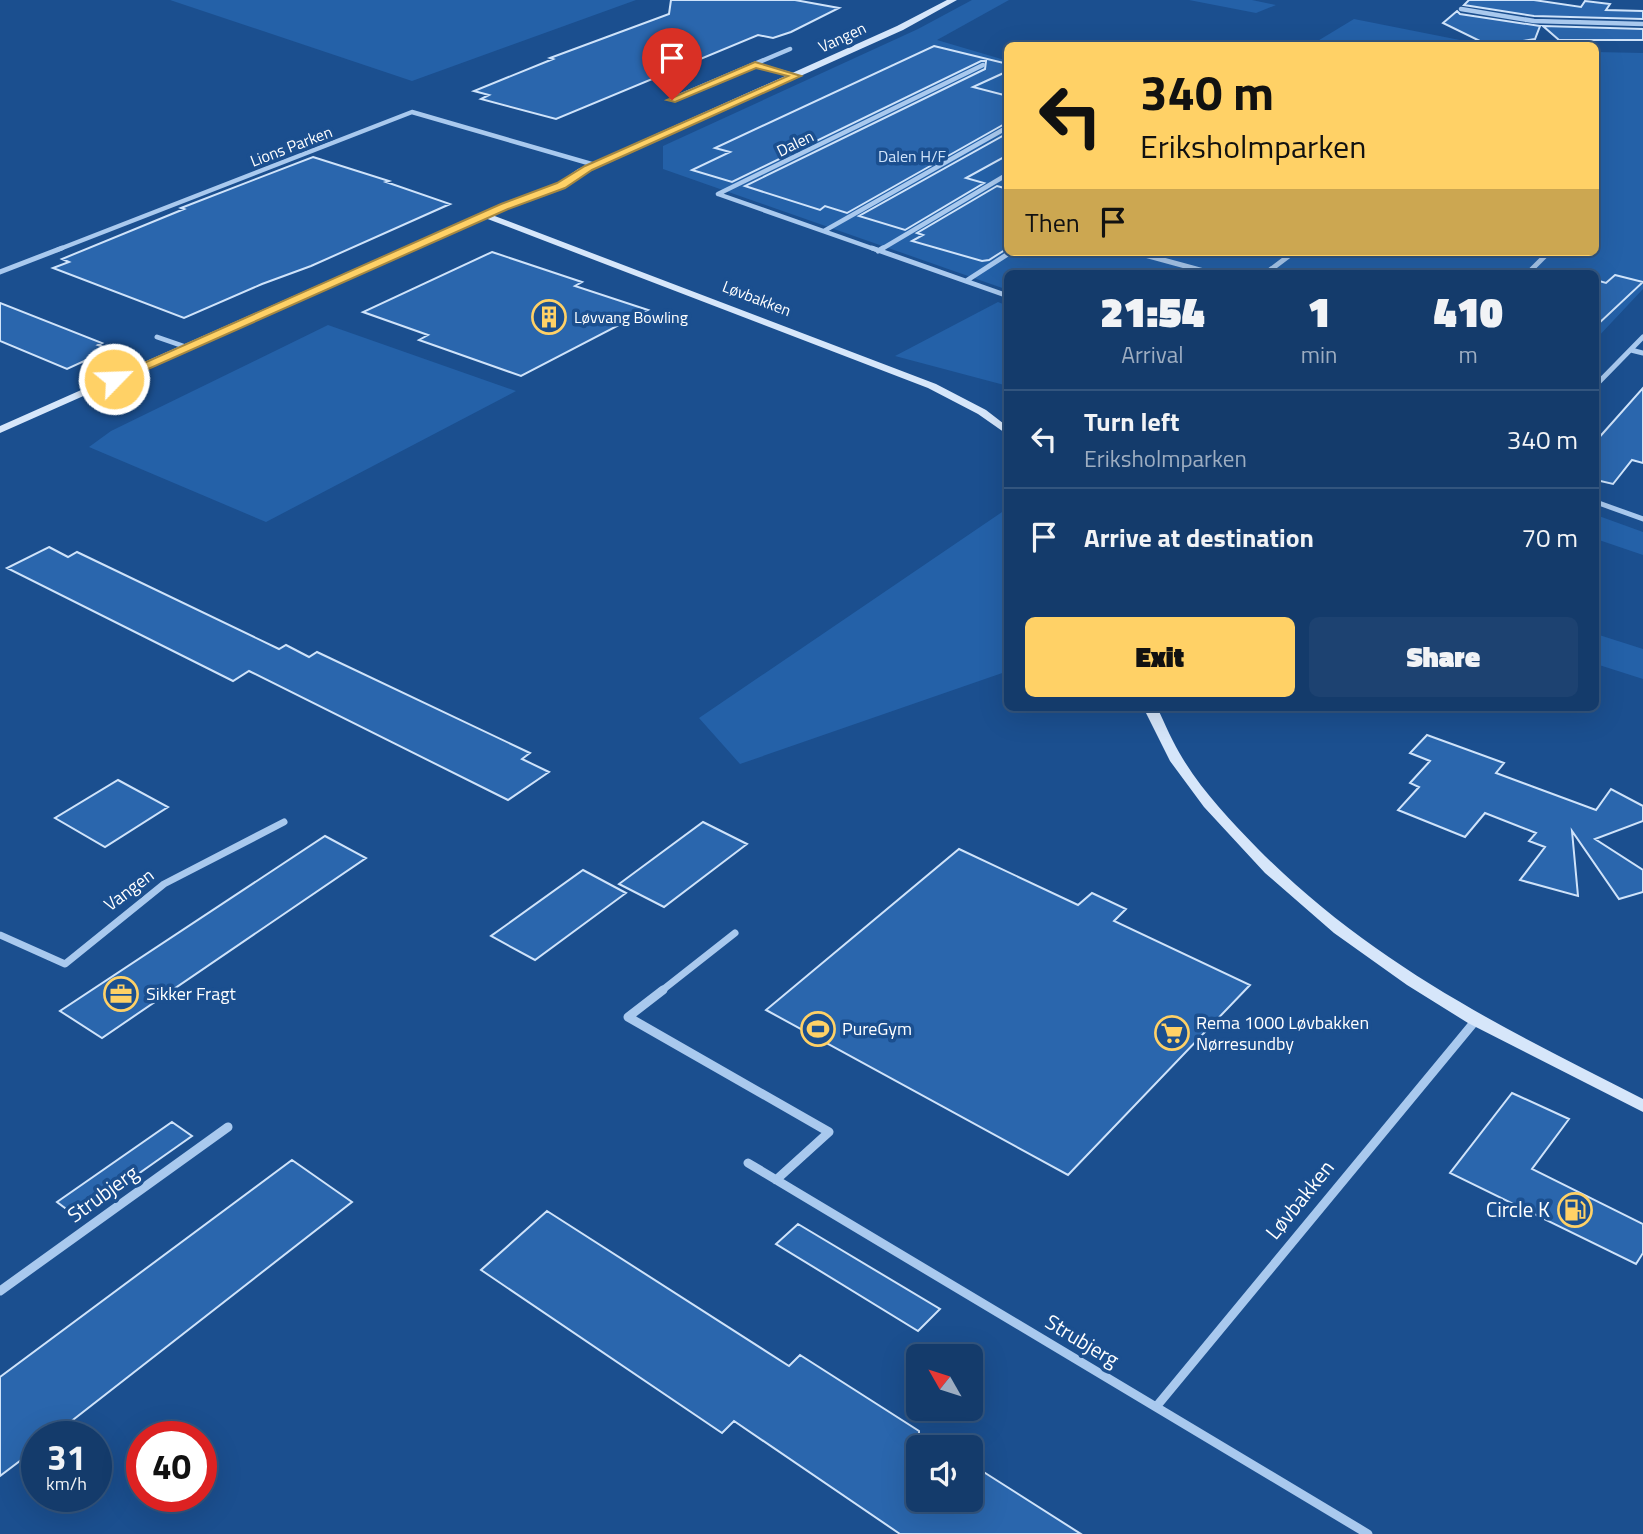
<!DOCTYPE html>
<meta charset="utf-8">
<style>
:root{--surface:#143b6b;--page:#1d4271;--text:#f1f3f6;--muted:#9dadc1;--line:#33557e;--accent:#ffd166}
body{margin:0;font-family:"Titillium Web",sans-serif;background:var(--page);color:var(--text);height:100vh;display:flex;flex-direction:column;font-size:26px;white-space:nowrap}
*{box-sizing:border-box;margin:0}
p{font-size:23px;color:var(--muted)}
.icon{flex:none;width:38px;height:38px;fill:none;stroke:currentColor;stroke-width:2;stroke-linecap:round;stroke-linejoin:round}
.map{position:relative;flex:1;overflow:hidden}
.side{position:absolute;left:1004px;top:270px;width:595px;height:441px;display:flex;flex-direction:column;background:var(--surface);border-radius:10px;box-shadow:0 7px 28px #0002,0 0 0 2px var(--line)}
.side>*{flex:none}
.banner{position:absolute;left:1004px;top:42px;width:595px;height:214px;border-radius:10px;box-shadow:0 7px 28px #0002,0 0 0 2px var(--line);background:#ffd166;color:#111;overflow:hidden}
.needle{width:46px;rotate:309deg}
.controls{position:absolute;left:906px;top:1344px;display:grid;gap:14px}
.controls a{display:grid;place-items:center;width:77px;height:77px;border-radius:10px;background:var(--surface);box-shadow:0 7px 28px #0002,0 0 0 2px var(--line);font-size:35px}
.speed{position:absolute;left:21px;top:1421px;display:flex;gap:14px;font-size:35px;font-weight:700;text-align:center}
.speed>*{display:grid;place-content:center;width:91px;height:91px;border-radius:50%;background:var(--surface);box-shadow:0 7px 28px #0002,0 0 0 2px var(--line);line-height:1}
.speed small{font-size:18px;font-weight:400}
.speed .limit{border:10px solid #d22;background:#fff;color:#111}
.pin{position:absolute;display:grid;place-items:center;width:60px;height:60px;color:#fff;margin:-72px -30px;border-radius:50% 50% 50% 0;rotate:-45deg;box-shadow:0 0 7px #0007}
.pin .icon{rotate:45deg}
.me{position:absolute;width:77px;margin:-38px;rotate:66deg;stroke-linejoin:round;filter:drop-shadow(0 0 5px #0008)}
.turn{display:flex;align-items:center;gap:24px;height:147px;padding:0 21px;font-size:32px}
.turn .icon{width:91px;height:91px;stroke-width:2.5}
.turn b{display:block;font-size:49px;line-height:60px}
.then{display:flex;align-items:center;height:66px;padding:0 21px;background:#0003;gap:14px;font-size:26px}
.eta{display:flex;justify-content:space-evenly;align-items:center;height:119px;text-align:center}
.eta b{font-size:42px;font-weight:800;line-height:49px}
.primary-button{display:flex;gap:14px;margin-top:auto;padding:14px 21px}
.primary-button a{flex:1;height:80px;border-radius:10px;background:var(--accent);color:#111;font-size:28px;font-weight:800;line-height:80px;text-align:center}
.primary-button a+a{background:var(--page);color:var(--text)}
ul{padding:0;list-style:none}
li{display:flex;align-items:center;gap:21px;height:98px;padding:0 21px;border-top:2px solid var(--line)}
li div{flex:1}
li b{display:block;font-size:26px}
li em{font-style:normal}
.map>svg:first-child{display:block}
.green{fill:#2461a8}
.building{fill:#2a66ad;stroke:#cfe3fa;stroke-width:2}
.lines{fill:none;stroke-linecap:round;stroke-linejoin:round}
.street-far3{stroke:#a9c9ee;stroke-width:4.5}
.street-far2{stroke:#a9c9ee;stroke-width:5}
.street-far1{stroke:#a9c9ee;stroke-width:7}
.street{stroke:#a9c9ee;stroke-width:9}
.secondary{fill:#d6e6fa;fill-rule:evenodd}
.route{fill:#ffd166;stroke:#a68842;stroke-width:2}
.labels{text-anchor:middle;stroke-width:7;stroke-linejoin:round;paint-order:stroke}
.far-street-label{font-size:16px;fill:#fff;stroke:#1b4f8f}
.far-park-label{font-size:16px;fill:#cfe3fa;stroke:#1b4f8f}
.far-poi-label{font-size:16px;fill:#fff;stroke:#1b4f8f;text-anchor:start}
.street-label{font-size:18px;fill:#fff;stroke:#1b4f8f}
.poi-label{font-size:18px;fill:#fff;stroke:#1b4f8f;text-anchor:start}
.near-street-label{font-size:21px;fill:#fff;stroke:#1b4f8f}
.near-poi-label{font-size:21px;fill:#fff;stroke:#1b4f8f;text-anchor:end}
</style>
<div class="map">
<svg width="1643" height="1534" viewBox="0 0 1643 1534">
<rect width="100%" height="100%" fill="#1b4f8f"/>
<path class="green" d="M170,0h466l-224,81z
M972,0h37l-72,40 71,21v191h588v-200l47,1v236l-47,50v-66h-588v17l-345,-121v-23l255,-117z
M1189,0h63l24,5 -20,8z
M1354,19l131,26h-174z
M998,302l10,4v80l-113,-30z
M328,325l188,66 -250,131 -177,-75 22,-16z
M1008,508v163l-268,93 -41,-46z
M1596,515l47,17v23l-47,-16z
M1596,634l47,15v30l-47,-15z"/>
<path class="building" d="M671,0h124l44,8 -48,24 -18,6 -15,-3 -202,84 -75,-20 8,-4 -15,-4 79,-32 -3,-1 119,-44z
M1469,0h65l47,7 4,-6 25,3 -4,6 37,1v8l-109,-3 -70,-11z
M1457,11l3,3 80,12 -5,13 -45,7 -47,-23z
M1543,26l100,3v11h-84z
M934,46l74,18v7l-35,16 35,9v26l-161,91 -22,-7 -5,4 -75,-24 240,-117 1,-8h-5l-249,121 -40,-12 38,-18 -15,-4z
M1008,133v22l-42,23 18,5 -79,47 -46,-14z
M313,157l76,24 -3,1 64,22 -139,62 -49,18 -78,34 -131,-50 16,-6 -7,-3 122,-50 -3,-1z
M997,186l11,3v59l-19,12 -7,1 -70,-20 11,-6 -6,-2z
M492,252l90,30 -7,4 73,24 -127,66 -102,-36 9,-5 -65,-23z
M1615,275l28,7 -47,44v-46l10,3z
M0,303l102,40 -4,2 6,2 -5,3 5,2 -37,17 -67,-28z
M1643,388v75l-11,-3 -19,24 -17,-4v-39z
M49,547l19,10 9,-5 202,97 7,-4 23,12 8,-5 213,101 -8,6 27,13 -41,28 -259,-129 -16,10 -226,-113z
M1427,735l77,28 -8,10 100,37 15,-21 32,17v15l-48,18 48,31v22l-24,7 -47,-68 6,65 -58,-16 25,-33 -16,-6 7,-8 -51,-20 -20,24 -67,-27 21,-23 -9,-4 20,-22 -20,-8z
M118,780l50,27 -63,40 -50,-29z
M703,822l44,22 -83,63 -45,-23z
M325,836l41,22 -264,180 -42,-27z
M959,849l119,56 14,-12 34,16 -12,12 136,64 -182,190 -302,-165z
M583,870l43,23 -91,67 -44,-24z
M1512,1093l57,26 -37,50 111,55v29l-7,11 -186,-91z
M172,1122l20,14 -115,81 -20,-15z
M292,1160l60,42 -301,235h-14v11l-37,28v-99z
M547,1211l242,155 11,-11 119,76v69h52v-36l110,70h-181l-166,-113 -12,12 -241,-163z
M798,1224l142,85 -22,22 -142,-87z"/>
<g class="lines">
<path class="street-far3" d="M1461,9l73,12 109,3
M756,65l40,11
M672,99l118,-50
M718,194l159,56
M718,194l265,-129
M824,231l184,-104
M57,250l355,-138 183,53
M880,250l128,-76"/>
<path class="street-far2" d="M872,248l136,48
M878,251l5,-3
M1134,252l77,21
M0,272l62,-24
M1266,273l28,-21
M1528,273l17,-17
M966,281l45,-29
M157,337l29,10
M1631,350l12,3
M1596,385l47,-48
M1596,502l47,17"/>
<path class="street-far1" d="M0,935l65,29 99,-80 120,-62
M660,992l75,-59"/>
<path class="street" d="M663,990l-35,27 201,115 -53,48
M748,1163l620,371
M0,1291l228,-164
M1156,1407l320,-387"/>
<path class="secondary" d="M947,0h10l-54,30 -310,139 -29,18 -72,28 444,169 50,26 22,17v8l-30,-21 -50,-26 -443,-170 -485,215v-7l501,-222 57,-21 20,-14 319,-143z
M1143,707h14c8,17 16,36 26,52 20,33 48,62 75,90 114,115 243,178 385,250v13l-175,-89 -61,-38 -73,-52 -69,-60 -61,-66 -34,-46z"/>
</g>
<path class="route" d="M755,62l46,14 -209,94 -27,18 -57,21 -389,173 -11,-3 393,-175 56,-21 28,-17 203,-90 -32,-8 -81,34 -8,-2z"/>
<defs>
<g id="building-ring" transform="scale(1.75)"><circle r="9.5" fill="#1b4f8f" stroke="#ffd166" stroke-width="1.5"/><path d="M-4-6H4V6H1V3H-1V6H-4ZM-2.5-4.3h1.7v1.8h-1.7ZM.8-4.3h1.7v1.8H.8ZM-2.5-1h1.7V.8h-1.7ZM.8-1h1.7V.8H.8Z" fill="#ffd166"/></g>
<g id="office-ring" transform="scale(1.75)"><circle r="9.5" fill="#1b4f8f" stroke="#ffd166" stroke-width="1.5"/><path d="M-6-3h4V-5.5h4V-3h4V5H-6ZM-1-4.5V-3h2v-1.5ZM-6 0V1H6V0Z" fill="#ffd166"/></g>
<g id="stadium-ring" transform="scale(1.75)"><circle r="9.5" fill="#1b4f8f" stroke="#ffd166" stroke-width="1.5"/><path d="M0-5a6.5 5 0 1 0 0 10a6.5 5 0 1 0 0-10ZM-3.5-1.8h7v3.6h-7Z" fill="#ffd166"/></g>
<g id="supermarket-ring" transform="scale(1.75)"><circle r="9.5" fill="#1b4f8f" stroke="#ffd166" stroke-width="1.5"/><path d="M-6-5.5h2.5l.6 2H6L4.5 2H-2.5L-4.4-4H-6ZM-1.5 3.2a1.3 1.3 0 1 0 .1 0ZM3 3.2a1.3 1.3 0 1 0 .1 0Z" fill="#ffd166"/></g>
<g id="fuel-ring" transform="scale(1.75)"><circle r="9.5" fill="#1b4f8f" stroke="#ffd166" stroke-width="1.5"/><path d="M-5.5-6h7V0h2V4h1.3V-2.5L3-4.5l.8-.8L6-3V5H2.5V1h-1V6h-7ZM-4.2-4.7v3.2H.2V-4.7Z" fill="#ffd166"/></g>
</defs>
<g fill-rule="evenodd">
<use href="#building-ring" x="549" y="317"/>
<use href="#office-ring" x="121" y="994"/>
<use href="#stadium-ring" x="818" y="1029"/>
<use href="#supermarket-ring" x="1172" y="1033"/>
<use href="#fuel-ring" x="1575" y="1210"/>
</g>
<g class="labels">
<g class="far-street-label">
<text transform="translate(842 37) rotate(-25)" y="6">Vangen</text>
<text transform="translate(795 143) rotate(-26)" y="6">Dalen</text>
<text transform="translate(291 146) rotate(-21)" y="6">Lions Parken</text>
<text transform="translate(757 298) rotate(21)" y="6">Løvbakken</text>
</g>
<g class="far-park-label">
<text x="912" y="162">Dalen H/F</text>
</g>
<g class="far-poi-label">
<text x="574" y="323">Løvvang Bowling</text>
</g>
<g class="street-label">
<text transform="translate(129 890) rotate(-37)" y="6">Vangen</text>
</g>
<g class="poi-label">
<text x="146" y="1000">Sikker Fragt</text>
<text x="1196" y="1029">Rema 1000 Løvbakken<tspan x="1196" dy="21">Nørresundby</tspan></text>
<text x="842" y="1035">PureGym</text>
</g>
<g class="near-street-label">
<text transform="translate(103 1194) rotate(-36)" y="7">Strubjerg</text>
<text transform="translate(1300 1200) rotate(-51)" y="7">Løvbakken</text>
<text transform="translate(1082 1341) rotate(31)" y="7">Strubjerg</text>
</g>
<g class="near-poi-label">
<text x="1550" y="1217">Circle K</text>
</g>
</g>
</svg>
<div class="controls">
<a><svg class="needle" viewBox="-14 -14 28 28"><path d="M0-13l5 13h-10z" fill="#e53935"/><path d="M0 13l5-13h-10z" fill="#9dadc1"/></svg></a>
<a><svg class="icon" aria-label="sound" viewBox="0 0 24 24"><path d="M4 9h4l5-4v14l-5-4H4zM17 9q2 3 0 6"/></svg></a>
</div>
<div class="speed"><div>31<small>km/h</small></div><div class="limit">40</div></div>
<div class="pin" style="left:672px;top:100px;background:#d93025"><svg class="icon" aria-label="arrive" viewBox="0 0 24 24"><path d="M6 21V4h12l-3 4 3 4H6"/></svg></div>
<svg class="me" style="left:114px;top:379px" viewBox="-20 -20 40 40"><circle r="17" fill="#ffd166" stroke="#fff" stroke-width="3"/><path d="M0-11L8 9 0 5-8 9z" fill="#fff"/></svg>
<div class="banner">
<div class="turn"><svg class="icon" aria-label="left" viewBox="0 0 24 24"><path d="M17 20v-9H6M10 6l-5 5 5 5"/></svg><div><b>340 m</b>Eriksholmparken</div></div>
<div class="then">Then<svg class="icon" aria-label="arrive" viewBox="0 0 24 24"><path d="M6 21V4h12l-3 4 3 4H6"/></svg></div>
</div>
<section class="side">
<div class="eta">
<div><b>21:54</b><p>Arrival</p></div>
<div><b>1</b><p>min</p></div>
<div><b>410</b><p>m</p></div>
</div>
<ul>
<li><svg class="icon" aria-label="left" viewBox="0 0 24 24"><path d="M17 20v-9H6M10 6l-5 5 5 5"/></svg><div><b>Turn left</b><p>Eriksholmparken</p></div><em>340 m</em></li>
<li><svg class="icon" aria-label="arrive" viewBox="0 0 24 24"><path d="M6 21V4h12l-3 4 3 4H6"/></svg><div><b>Arrive at destination</b></div><em>70 m</em></li>
</ul>
<div class="primary-button"><a>Exit</a><a>Share</a></div>
</section>
</div>
